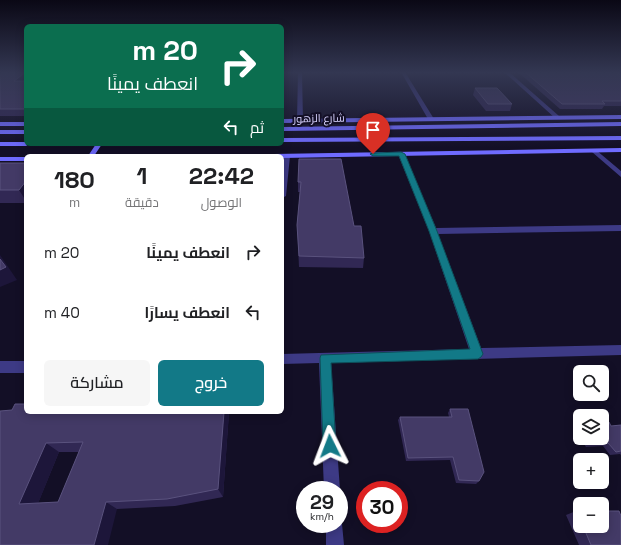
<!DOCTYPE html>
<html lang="ar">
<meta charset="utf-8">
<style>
:root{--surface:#fff;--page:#f6f6f6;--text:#202124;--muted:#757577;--accent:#127987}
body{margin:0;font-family:"Space Grotesk",Cairo,sans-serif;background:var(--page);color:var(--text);direction:rtl;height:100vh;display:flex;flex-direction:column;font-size:15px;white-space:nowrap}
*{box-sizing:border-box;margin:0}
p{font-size:13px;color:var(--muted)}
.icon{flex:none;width:22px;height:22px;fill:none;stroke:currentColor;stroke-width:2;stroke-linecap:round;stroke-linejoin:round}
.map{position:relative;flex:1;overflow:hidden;direction:ltr}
.panel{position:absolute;left:24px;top:154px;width:260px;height:260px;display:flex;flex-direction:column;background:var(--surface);border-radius:6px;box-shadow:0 2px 10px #0003;direction:rtl}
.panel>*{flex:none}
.guide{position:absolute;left:24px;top:24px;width:260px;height:122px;border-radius:6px;box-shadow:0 2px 10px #0003;direction:rtl;background:#0b6e4f;color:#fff;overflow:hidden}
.buttons{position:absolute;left:573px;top:365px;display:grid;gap:8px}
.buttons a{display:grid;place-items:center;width:36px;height:36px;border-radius:6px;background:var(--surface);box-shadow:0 2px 10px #0003;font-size:20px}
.speed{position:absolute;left:296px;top:481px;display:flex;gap:8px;font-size:20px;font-weight:700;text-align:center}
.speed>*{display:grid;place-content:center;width:52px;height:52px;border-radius:50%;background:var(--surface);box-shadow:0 2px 10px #0003;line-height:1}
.speed small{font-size:10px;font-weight:400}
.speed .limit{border:6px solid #d22;background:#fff;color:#111}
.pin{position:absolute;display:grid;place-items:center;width:34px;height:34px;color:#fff;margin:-41px -17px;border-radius:50% 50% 50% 0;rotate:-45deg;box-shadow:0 0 4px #0007}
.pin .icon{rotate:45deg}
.me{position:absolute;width:44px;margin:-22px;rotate:357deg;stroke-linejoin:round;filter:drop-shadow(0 0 3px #0008)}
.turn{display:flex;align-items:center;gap:14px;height:84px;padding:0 20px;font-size:18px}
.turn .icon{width:52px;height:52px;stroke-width:2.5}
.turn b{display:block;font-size:28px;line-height:34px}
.then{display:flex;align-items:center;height:38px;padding:0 20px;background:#0003;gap:8px;font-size:15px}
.eta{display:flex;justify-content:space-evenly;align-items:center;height:68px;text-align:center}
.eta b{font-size:24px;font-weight:600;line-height:28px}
.primary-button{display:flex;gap:8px;margin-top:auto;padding:8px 20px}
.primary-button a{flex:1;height:46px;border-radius:6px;background:var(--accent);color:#fff;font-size:16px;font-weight:600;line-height:46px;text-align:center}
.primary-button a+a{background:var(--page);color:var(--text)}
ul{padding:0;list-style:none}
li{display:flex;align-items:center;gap:12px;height:60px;padding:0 20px}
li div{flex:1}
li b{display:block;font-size:15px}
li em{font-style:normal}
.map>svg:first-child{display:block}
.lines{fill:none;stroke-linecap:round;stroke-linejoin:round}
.street{fill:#3d3a85;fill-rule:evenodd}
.secondary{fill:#6f6bff;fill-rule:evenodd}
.wall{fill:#312854;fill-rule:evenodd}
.shaded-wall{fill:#1d163a}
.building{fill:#433a66;stroke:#5a527e;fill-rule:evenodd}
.route{fill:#127987;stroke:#0c4f58}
.labels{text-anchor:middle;stroke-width:4;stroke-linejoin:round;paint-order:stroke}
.far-street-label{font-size:11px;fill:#d9d4ff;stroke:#130f26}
</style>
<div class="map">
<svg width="621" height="545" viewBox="0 0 621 545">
<rect width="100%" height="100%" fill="#130f26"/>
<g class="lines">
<path class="street" d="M298,72h4l1,49 -3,2 -3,-2z
M401,72h4l29,47 -1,1 -5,-1z
M504,72h5l50,44v2h-4z
M592,150h4l25,21v6l-29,-25z
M399,153l5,1 32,74 185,-3v6l-183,3 43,114 140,-3v10l-290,8 9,127 -1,2v-2h-15l-5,-127 -37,1v-10l187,-5 -40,-118 -31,-77z
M287,154l3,2 -4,40 -4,2 2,-42z
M0,361h26v12h-26z
M339,518l3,6 2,21h-18v-21h13z"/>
<path class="secondary" d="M621,115v4l-339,4v-4z
M0,122h26v4h-26z
M621,122v4l-339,5v-4z
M0,130h26v4h-26z
M621,136v4l-339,2v-4z
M0,142h26v2h3l-3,2h-26z
M96,144h6l-8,12h-6z
M621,148v4l-339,6v-2h-11l3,-2z
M0,157h26v4h-26z"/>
</g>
<path class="wall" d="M0,72h26v44h-26z
M518,72h103v34h-17l-2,3h-42z
M475,88l37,16 -2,7h-24l-13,-16z
M299,159l55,67 10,32 -1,10 -64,-1 -2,-42 3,-33h-2v-10z
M0,163h26v40h-26z
M450,409l29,72 -3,3 -20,-1 -6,-23 -44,1 -8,-41 2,-3h49l-1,-4z
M26,412h203l-6,85 -48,9 -58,3 -117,36zM59,452h20l-21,50 -20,1z
M579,423h1v14l-6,-10z
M621,425v30l-1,-1 -10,1 -7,-9 -17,1 -6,-9h22l9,-12z
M576,511h4v15h22l19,19h-42l-13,-30z"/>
<path class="shaded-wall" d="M26,72v9h-12z
M26,181v20l-7,-11z
M0,255l17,25 -17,7z
M224,412h5l-6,85 -5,-8z
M46,443l13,9 -24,59 -16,-7z
M106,502l11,7 -9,36h-14z"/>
<path class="building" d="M0,72h26l-12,9h12v28h-26z
M525,72h89l7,3v26h-19l3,3h-43z
M475,88h22l15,16h-24z
M299,159h42l13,67h7l3,32 -65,-2 -2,-31 4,-43h-3z
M0,163h26v18l-7,9h-19z
M0,259l6,8 -6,3z
M15,404h11v8h198l-6,77 -51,10 -61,3 -12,43h-94v-134l12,-1zM83,442l-25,60 -39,2 27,-61z
M450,409h18l16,63 -5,9 -20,-1 -6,-23 -45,1 -8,-41h52z
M602,422h7l2,4 10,-1v26l-5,1 -8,-9 -17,1 -4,-6h15z
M576,511h4v8z
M602,511h17l2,5v29h-30l-8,-19h19z"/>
<linearGradient id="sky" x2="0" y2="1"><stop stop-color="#0a0815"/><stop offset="0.49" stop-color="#333752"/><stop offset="1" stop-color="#333752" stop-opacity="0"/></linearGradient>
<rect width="621" height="148" fill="url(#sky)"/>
<path class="route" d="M401,152l4,2 32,77 46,123 -2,3 -3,2 -147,4 5,83 -2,5 -4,2 -5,-2 -2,-5 -3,-88 1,-3 149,-6 -41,-118 -30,-75h-26l-3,-2 3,-1z"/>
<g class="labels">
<g class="far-street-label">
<text transform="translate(319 118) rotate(-1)" y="4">شارع الزهور</text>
</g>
</g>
</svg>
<div class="buttons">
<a><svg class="icon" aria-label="search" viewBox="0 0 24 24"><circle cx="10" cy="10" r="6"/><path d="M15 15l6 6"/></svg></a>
<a><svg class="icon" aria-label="layers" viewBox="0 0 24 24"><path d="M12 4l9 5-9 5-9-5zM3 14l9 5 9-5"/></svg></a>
<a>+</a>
<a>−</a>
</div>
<div class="speed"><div>29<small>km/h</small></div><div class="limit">30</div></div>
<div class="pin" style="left:373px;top:154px;background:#d93025"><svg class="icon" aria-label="arrive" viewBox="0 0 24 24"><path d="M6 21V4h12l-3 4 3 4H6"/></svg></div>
<svg class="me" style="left:330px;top:446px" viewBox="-20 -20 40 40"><path d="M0-17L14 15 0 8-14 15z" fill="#127987" stroke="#fff" stroke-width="4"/></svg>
<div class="guide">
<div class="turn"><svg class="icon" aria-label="right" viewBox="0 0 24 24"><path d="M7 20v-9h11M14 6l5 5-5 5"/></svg><div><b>20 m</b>انعطف يمينًا</div></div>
<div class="then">ثم<svg class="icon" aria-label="left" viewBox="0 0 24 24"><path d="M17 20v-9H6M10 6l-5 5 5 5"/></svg></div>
</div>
<section class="panel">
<div class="eta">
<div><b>22:42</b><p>الوصول</p></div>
<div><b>1</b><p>دقيقة</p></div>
<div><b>180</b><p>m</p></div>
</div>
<ul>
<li><svg class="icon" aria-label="right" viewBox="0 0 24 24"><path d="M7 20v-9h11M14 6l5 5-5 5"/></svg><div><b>انعطف يمينًا</b></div><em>20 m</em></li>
<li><svg class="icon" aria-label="left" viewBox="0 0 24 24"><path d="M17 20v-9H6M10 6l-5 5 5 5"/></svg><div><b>انعطف يسارًا</b></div><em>40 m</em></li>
</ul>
<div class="primary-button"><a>خروج</a><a>مشاركة</a></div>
</section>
</div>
